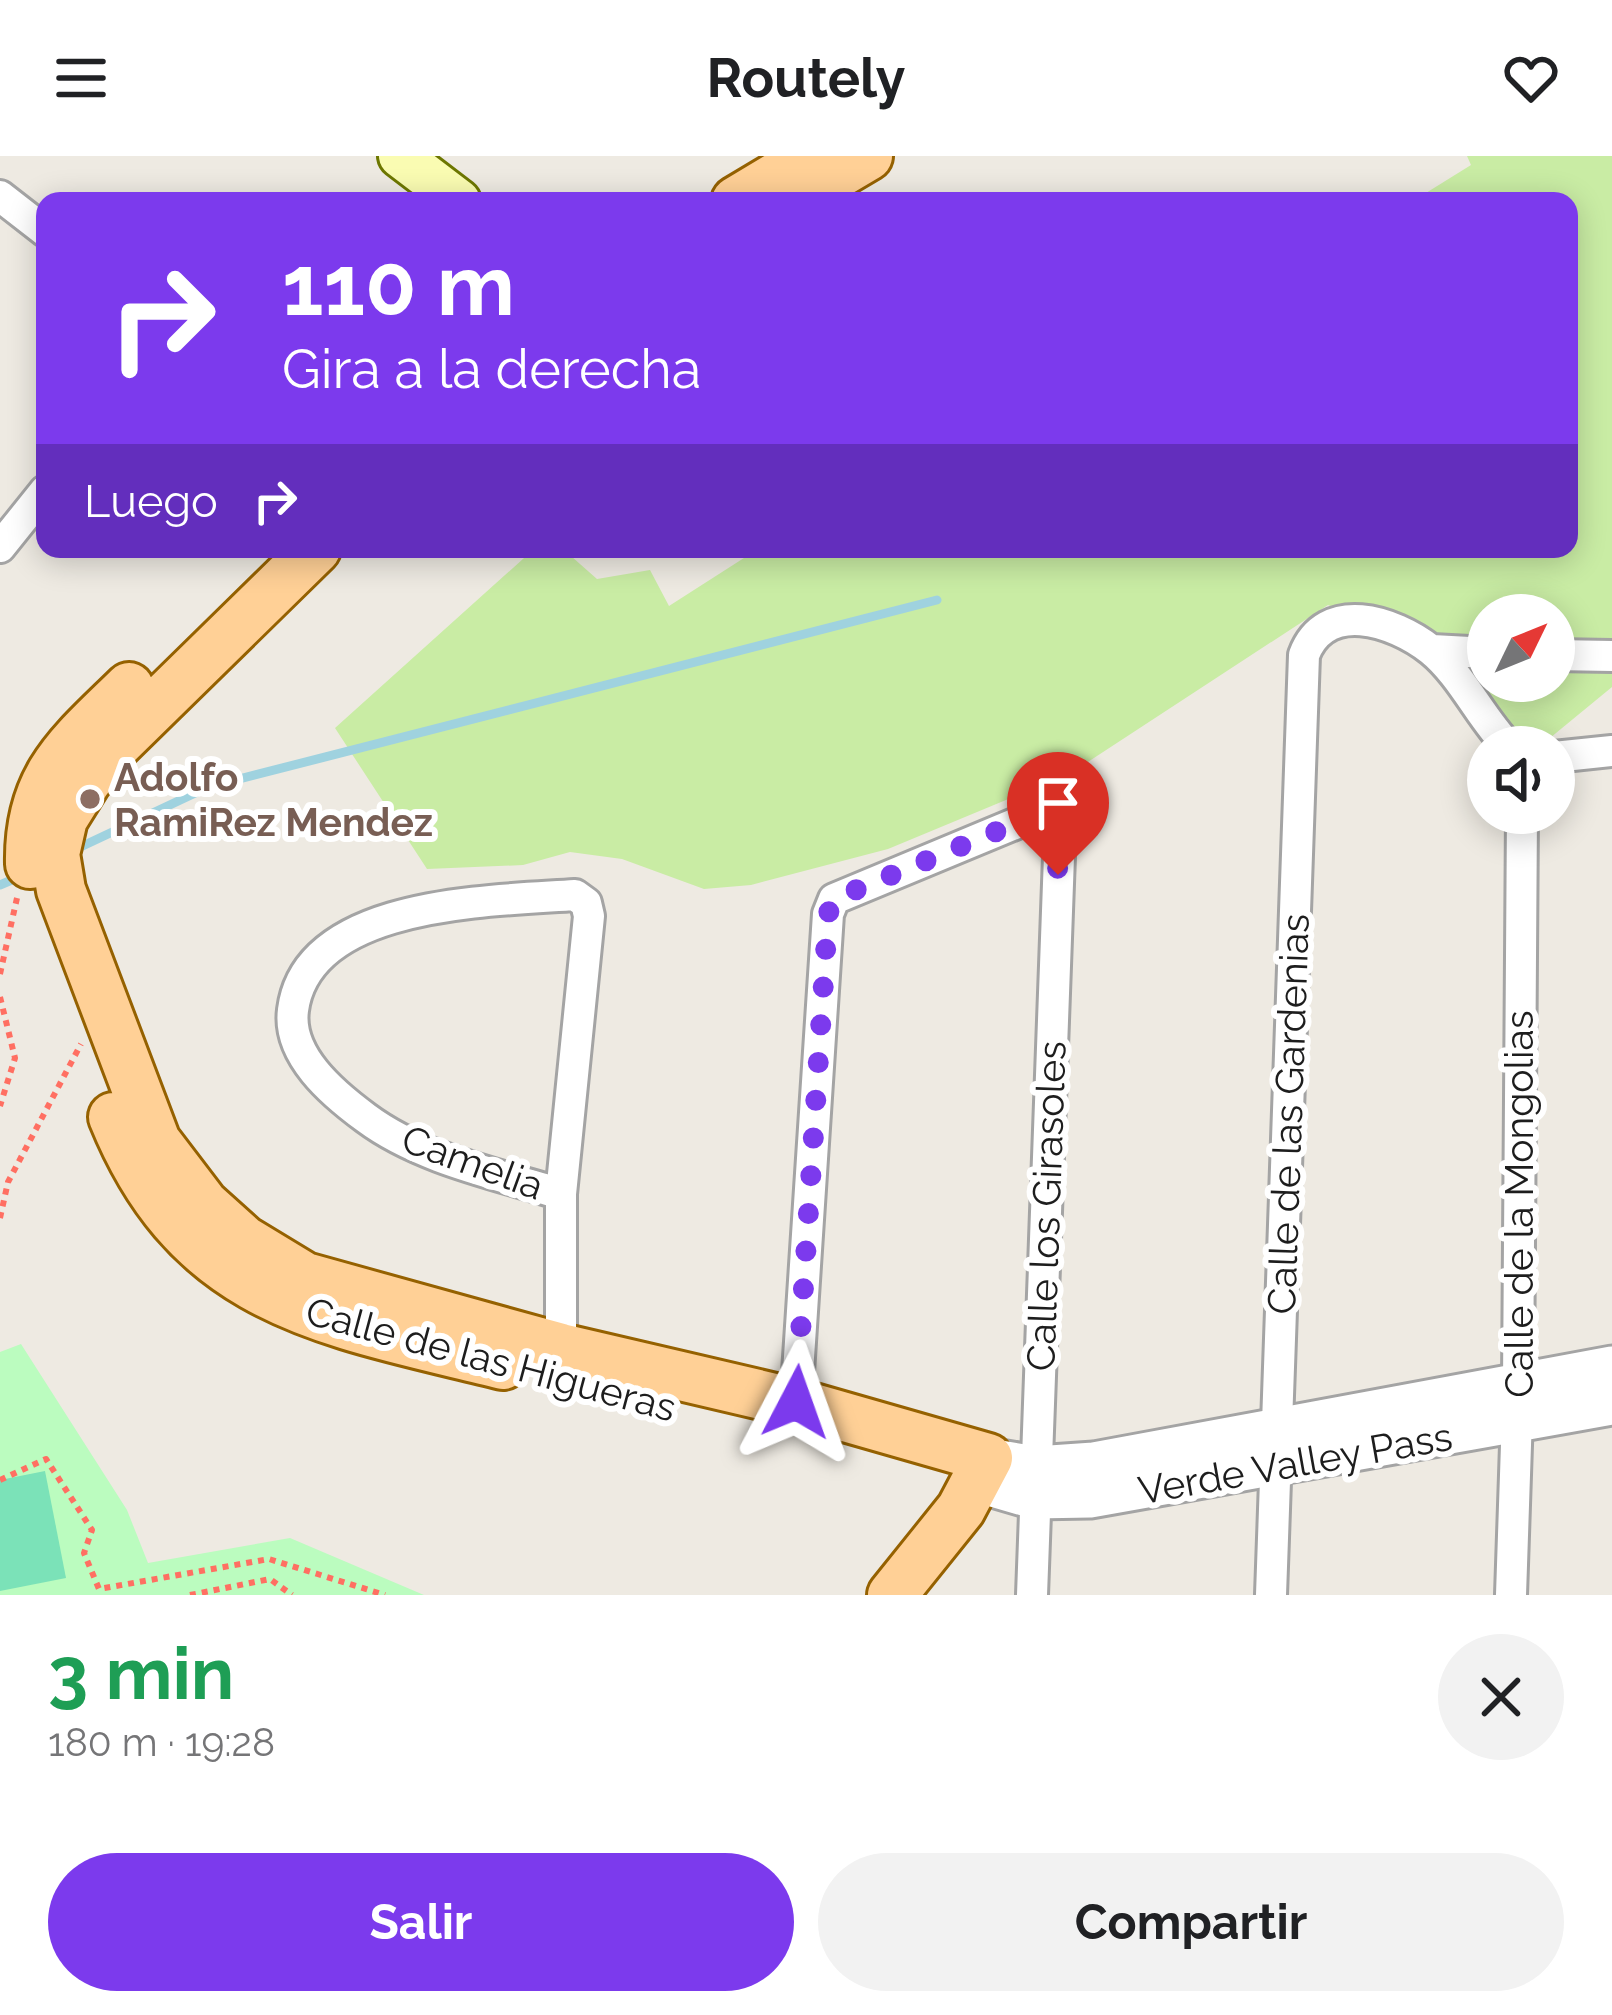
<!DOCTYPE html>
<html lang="es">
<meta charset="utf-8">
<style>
:root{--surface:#fff;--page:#f2f2f2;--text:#202124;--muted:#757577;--accent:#7c3aed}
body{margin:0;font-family:Raleway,sans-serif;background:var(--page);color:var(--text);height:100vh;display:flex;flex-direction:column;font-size:45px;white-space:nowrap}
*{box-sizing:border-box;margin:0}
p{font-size:39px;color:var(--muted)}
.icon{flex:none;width:66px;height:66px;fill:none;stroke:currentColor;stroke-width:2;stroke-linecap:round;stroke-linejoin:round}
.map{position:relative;height:1439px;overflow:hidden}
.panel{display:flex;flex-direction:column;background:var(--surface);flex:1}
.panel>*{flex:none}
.hud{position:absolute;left:36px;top:36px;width:1542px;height:366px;border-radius:24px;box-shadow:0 6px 30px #0003;background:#7c3aed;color:#fff;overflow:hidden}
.needle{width:78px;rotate:47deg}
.tools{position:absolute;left:1467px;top:438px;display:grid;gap:24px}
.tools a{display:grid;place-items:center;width:108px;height:108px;border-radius:50%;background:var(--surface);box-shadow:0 6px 30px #0003;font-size:60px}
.pin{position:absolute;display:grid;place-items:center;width:102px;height:102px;color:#fff;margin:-123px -51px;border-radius:50% 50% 50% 0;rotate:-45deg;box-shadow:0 0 12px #0007}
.pin .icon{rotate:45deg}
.me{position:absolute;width:132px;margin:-66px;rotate:4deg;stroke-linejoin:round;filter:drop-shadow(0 0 9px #0008)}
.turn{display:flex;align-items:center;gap:42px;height:252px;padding:0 48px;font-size:54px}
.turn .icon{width:156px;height:156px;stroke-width:2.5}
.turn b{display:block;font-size:84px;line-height:102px}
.then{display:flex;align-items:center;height:114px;padding:0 48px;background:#0003;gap:24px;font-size:45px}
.round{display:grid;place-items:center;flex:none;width:126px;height:126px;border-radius:63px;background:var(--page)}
.headline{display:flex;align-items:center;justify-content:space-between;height:204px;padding:0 48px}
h1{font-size:72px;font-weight:700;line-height:90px;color:#1e9e55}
.button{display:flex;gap:24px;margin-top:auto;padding:24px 48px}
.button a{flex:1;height:138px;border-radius:72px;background:var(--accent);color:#fff;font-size:48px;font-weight:700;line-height:138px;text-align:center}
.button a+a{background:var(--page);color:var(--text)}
header{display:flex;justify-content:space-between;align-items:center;height:156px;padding:0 48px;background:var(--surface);font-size:54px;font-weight:700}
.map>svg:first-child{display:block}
.grass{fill:#c9eca4;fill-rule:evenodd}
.park{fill:#bbfcbf}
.pitch{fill:#7be2b8}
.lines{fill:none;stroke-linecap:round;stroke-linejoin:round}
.stream{stroke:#9fd2df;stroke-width:9}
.minor-casing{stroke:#a4a4a4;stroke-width:36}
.tertiary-casing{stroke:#a4a4a4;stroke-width:45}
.secondary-casing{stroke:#6d7700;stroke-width:48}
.primary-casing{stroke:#956100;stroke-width:54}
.path{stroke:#ff6f62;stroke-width:6;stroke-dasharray:6 6;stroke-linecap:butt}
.minor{stroke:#fff;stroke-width:30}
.tertiary{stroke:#fff;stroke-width:39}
.secondary{stroke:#fafcb2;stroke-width:42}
.primary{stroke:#ffd096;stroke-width:48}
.route{stroke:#7c3aed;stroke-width:21;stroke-dasharray:0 37.8}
.education-dot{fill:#8d6e63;stroke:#fff;stroke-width:4.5}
.labels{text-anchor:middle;stroke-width:12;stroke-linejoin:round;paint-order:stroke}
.education-label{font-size:39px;font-weight:bold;fill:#785e54;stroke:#fff;text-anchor:start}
.street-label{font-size:39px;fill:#1d1d1d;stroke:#fff}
</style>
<header><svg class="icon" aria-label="menu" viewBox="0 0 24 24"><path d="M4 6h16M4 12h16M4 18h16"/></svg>Routely<svg class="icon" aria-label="heart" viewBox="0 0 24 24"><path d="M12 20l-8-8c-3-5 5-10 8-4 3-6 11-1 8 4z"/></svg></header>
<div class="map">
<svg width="1612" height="1439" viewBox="0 0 1612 1439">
<rect width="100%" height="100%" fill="#eeeae2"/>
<path class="grass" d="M1467,0h145v531l-73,60h-27l-80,-97 -104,-45 -257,168 -183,76 -137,36 -47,4 -82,-30 -52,-7 -47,13 -96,4 -92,-141 199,-179h29l34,30 53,-9 19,36 89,-57h811v-348h-156l58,-36zM1488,459h66v66h-66z"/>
<path class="park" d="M21,1188l106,166 21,53 142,-25 134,57h-424v-243z"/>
<path class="pitch" d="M45,1315l21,107 -66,13v-111z"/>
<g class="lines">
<path class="stream" d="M74,694l134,-63 729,-187
M0,729l21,-9"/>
<g class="minor-casing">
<path id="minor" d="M0,40l45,35
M0,391l45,-56
M1432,494l56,3
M1554,499l58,1
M1554,601l58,-6
M561,1224v-186l28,-278 -3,-13 -11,-8c-85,6 -268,6 -282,115 -6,45 39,83 73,108 55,41 131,56 195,76
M796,1247l32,-489 6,-15 207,-86 14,6 5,10 -28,766
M1271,1439l33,-940c21,-56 89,-35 127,-5 31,25 50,69 78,97
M1511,1439l7,-210 4,-572"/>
</g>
<g class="tertiary-casing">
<path id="tertiary" d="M988,1302l48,8 58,-4 518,-96
M979,1327l55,16 56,-1 522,-93"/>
</g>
<g class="secondary-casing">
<path id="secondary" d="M400,0l59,45"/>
</g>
<g class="primary-casing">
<path id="primary" d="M736,45l75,-45
M792,45l76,-45
M316,393l-205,201 -25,32 -23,37 -8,35 6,36 95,251 48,63 40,36 61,37 256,71 235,55 192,55 -27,51 -69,86
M30,708c-2,-88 41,-120 99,-177
M113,961c76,188 213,204 390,248"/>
</g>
<path class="path" d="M0,818l17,-76
M0,841l15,61 -15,48
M0,1062l8,-36 73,-138
M0,1324l46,-21 46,71 -8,23 15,36 170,-30 116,36
M190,1439l80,-16 22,16"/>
<use href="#minor" class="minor"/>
<use href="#tertiary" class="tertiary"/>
<use href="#secondary" class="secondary"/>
<use href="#primary" class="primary"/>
</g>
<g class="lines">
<path class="route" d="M796,1246l32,-488 6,-15 207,-86 14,6 3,56"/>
</g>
<circle class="education-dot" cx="90" cy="643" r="12"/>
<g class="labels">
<g class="education-label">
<text x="114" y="635">Adolfo<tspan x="114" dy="45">RamiRez Mendez</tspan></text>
</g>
<g class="street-label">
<text transform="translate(1288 958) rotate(-88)" y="14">Calle de las Gardenias</text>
<text transform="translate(473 1006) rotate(20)" y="14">Camelia</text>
<text transform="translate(1519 1048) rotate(-90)" y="14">Calle de la Mongolias</text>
<text transform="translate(1046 1050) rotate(-88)" y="14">Calle los Girasoles</text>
<text transform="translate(491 1203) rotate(15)" y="14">Calle de las Higueras</text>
<text transform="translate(1295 1307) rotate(-10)" y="14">Verde Valley Pass</text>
</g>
</g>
</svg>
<div class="tools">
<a><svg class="needle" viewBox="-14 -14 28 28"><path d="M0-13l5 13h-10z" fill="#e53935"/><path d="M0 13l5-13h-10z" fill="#757577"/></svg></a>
<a><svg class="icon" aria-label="sound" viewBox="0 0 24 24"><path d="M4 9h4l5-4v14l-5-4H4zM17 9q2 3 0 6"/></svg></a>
</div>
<div class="pin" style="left:1058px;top:719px;background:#d93025"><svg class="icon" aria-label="arrive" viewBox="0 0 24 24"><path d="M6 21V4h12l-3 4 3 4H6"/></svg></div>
<svg class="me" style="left:796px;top:1246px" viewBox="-20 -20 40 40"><path d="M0-17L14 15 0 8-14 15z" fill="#7c3aed" stroke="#fff" stroke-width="4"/></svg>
<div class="hud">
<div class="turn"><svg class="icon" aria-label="right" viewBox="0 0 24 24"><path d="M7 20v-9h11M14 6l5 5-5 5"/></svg><div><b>110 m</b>Gira a la derecha</div></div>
<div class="then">Luego<svg class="icon" aria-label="right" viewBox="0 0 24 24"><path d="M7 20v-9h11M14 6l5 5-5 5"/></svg></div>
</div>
</div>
<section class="panel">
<div class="headline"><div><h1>3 min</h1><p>180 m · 19:28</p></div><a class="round"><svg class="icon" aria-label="close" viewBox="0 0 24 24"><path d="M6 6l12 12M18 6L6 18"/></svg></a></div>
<div class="button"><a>Salir</a><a>Compartir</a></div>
</section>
